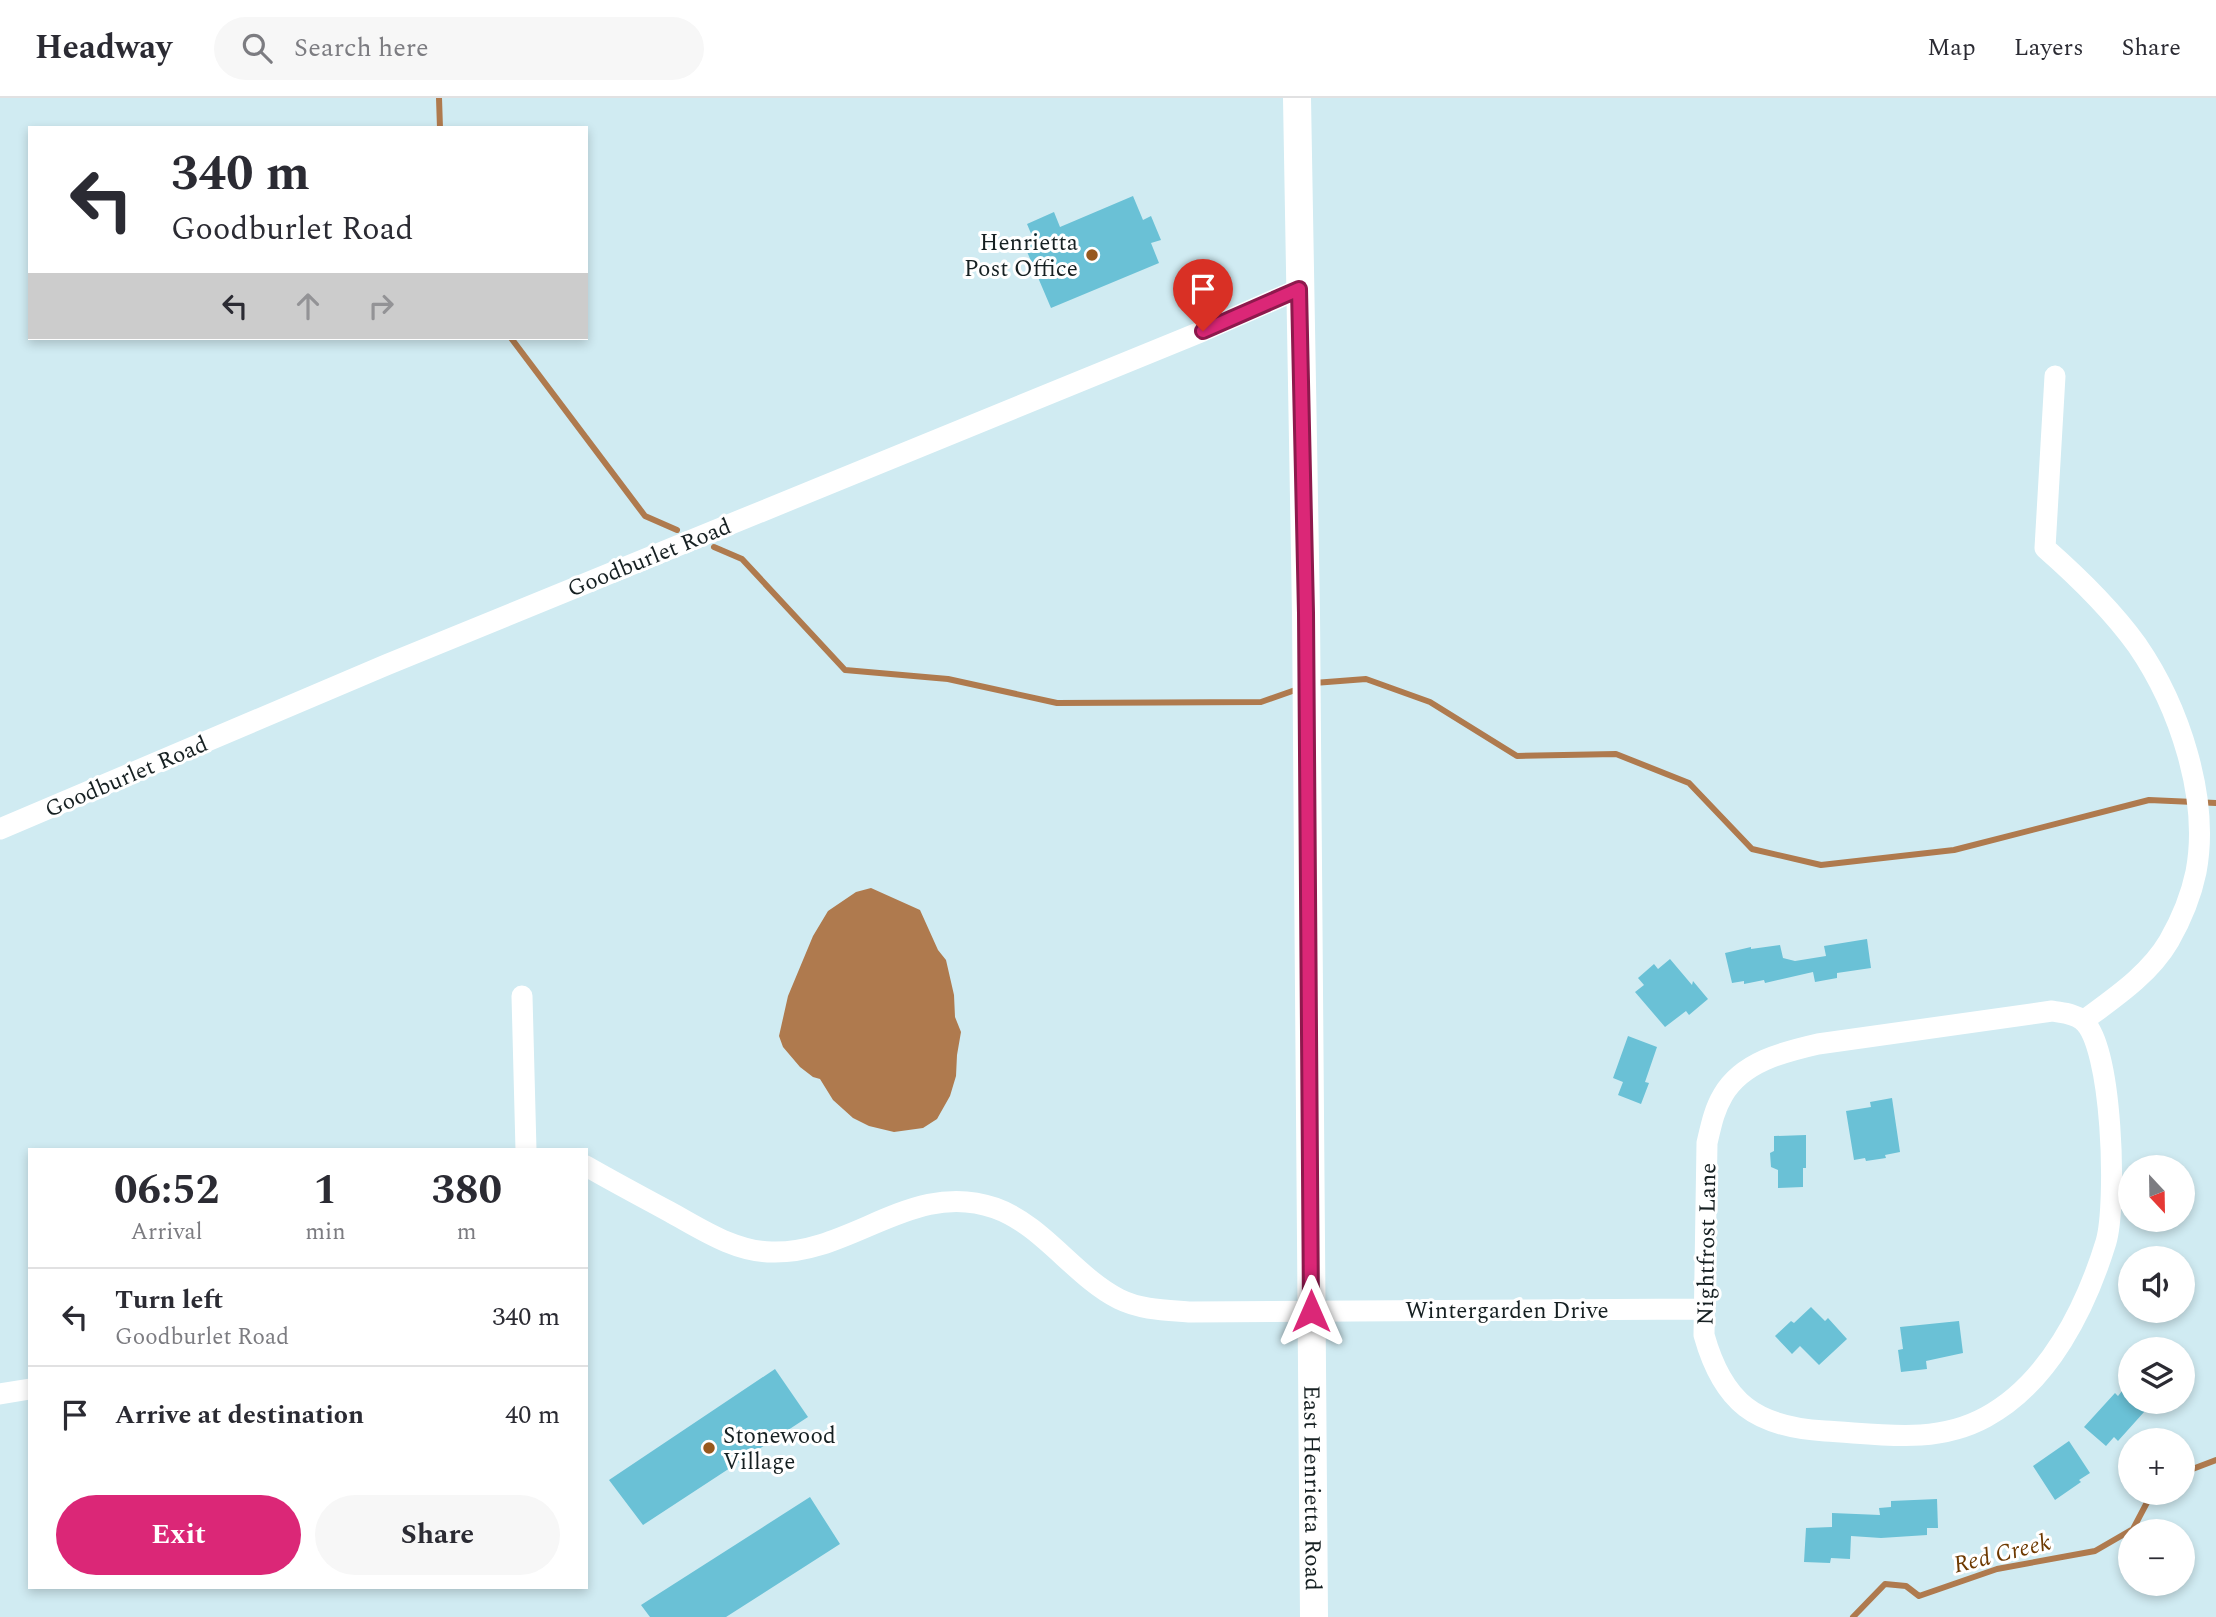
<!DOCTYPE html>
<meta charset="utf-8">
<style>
:root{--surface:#fff;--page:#f7f7f7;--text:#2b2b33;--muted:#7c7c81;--line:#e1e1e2;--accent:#db2777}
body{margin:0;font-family:Spectral,serif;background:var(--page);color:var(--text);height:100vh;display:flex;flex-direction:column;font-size:26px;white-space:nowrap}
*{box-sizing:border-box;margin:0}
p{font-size:23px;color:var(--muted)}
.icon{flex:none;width:38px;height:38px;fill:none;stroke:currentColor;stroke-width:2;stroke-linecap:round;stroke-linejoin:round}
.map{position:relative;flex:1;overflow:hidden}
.details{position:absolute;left:28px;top:1050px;width:560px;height:441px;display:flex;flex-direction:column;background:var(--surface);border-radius:0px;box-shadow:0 4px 10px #0003}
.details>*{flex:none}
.hud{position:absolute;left:28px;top:28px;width:560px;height:214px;border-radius:0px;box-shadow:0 4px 10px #0003;background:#fff;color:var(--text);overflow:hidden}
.needle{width:46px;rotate:158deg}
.buttons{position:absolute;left:2118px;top:1057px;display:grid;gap:14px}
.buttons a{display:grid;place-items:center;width:77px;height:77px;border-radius:50%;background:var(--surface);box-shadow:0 4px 10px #0003;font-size:35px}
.pin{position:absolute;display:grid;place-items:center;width:60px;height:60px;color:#fff;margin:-72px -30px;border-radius:50% 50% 50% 0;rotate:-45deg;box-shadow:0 0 7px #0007}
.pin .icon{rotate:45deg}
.me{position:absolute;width:77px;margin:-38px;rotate:0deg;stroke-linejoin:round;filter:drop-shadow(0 0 5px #0008)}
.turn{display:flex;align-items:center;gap:24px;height:147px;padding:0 28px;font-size:32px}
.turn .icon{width:91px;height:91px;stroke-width:2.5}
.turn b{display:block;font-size:49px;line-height:60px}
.lanes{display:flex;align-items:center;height:66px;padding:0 28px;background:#0003;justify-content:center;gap:35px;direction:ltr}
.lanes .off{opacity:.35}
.eta{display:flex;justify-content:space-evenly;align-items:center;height:119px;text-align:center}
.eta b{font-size:42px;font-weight:700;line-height:49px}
.button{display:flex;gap:14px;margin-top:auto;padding:14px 28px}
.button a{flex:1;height:80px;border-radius:42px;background:var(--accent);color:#fff;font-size:28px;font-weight:700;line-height:80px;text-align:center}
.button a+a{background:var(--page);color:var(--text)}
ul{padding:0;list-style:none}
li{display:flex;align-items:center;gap:21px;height:98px;padding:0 28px;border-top:2px solid var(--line)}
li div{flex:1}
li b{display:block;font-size:26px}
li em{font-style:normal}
header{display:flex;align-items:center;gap:42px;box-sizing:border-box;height:98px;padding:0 35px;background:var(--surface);border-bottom:2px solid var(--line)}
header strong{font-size:33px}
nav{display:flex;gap:38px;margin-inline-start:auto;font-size:24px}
.search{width:490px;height:63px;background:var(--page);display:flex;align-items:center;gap:18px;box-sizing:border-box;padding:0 24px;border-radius:38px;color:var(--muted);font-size:26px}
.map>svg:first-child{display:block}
.water{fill:#af7a4e}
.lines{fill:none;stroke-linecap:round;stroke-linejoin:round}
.stream{stroke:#af7a4e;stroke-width:6}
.building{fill:#6ac1d6}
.minor{stroke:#fff;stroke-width:21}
.major{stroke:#fff;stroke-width:28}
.route-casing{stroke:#8e194d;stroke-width:18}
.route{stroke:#db2777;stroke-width:12}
.poi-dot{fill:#97591e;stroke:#fff;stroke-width:2.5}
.labels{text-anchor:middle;stroke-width:6;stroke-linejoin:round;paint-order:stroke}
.poi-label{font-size:23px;fill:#162022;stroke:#fff;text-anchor:end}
.street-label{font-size:23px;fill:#162022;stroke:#fff}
.water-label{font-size:24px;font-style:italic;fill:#6d3900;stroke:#fff}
</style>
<header>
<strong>Headway</strong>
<div class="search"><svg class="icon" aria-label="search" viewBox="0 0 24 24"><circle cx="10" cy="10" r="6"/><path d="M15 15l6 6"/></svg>Search here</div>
<nav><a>Map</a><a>Layers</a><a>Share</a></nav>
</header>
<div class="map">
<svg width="2216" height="1519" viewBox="0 0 2216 1519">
<rect width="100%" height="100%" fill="#d0ebf2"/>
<path class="water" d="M871,790l49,22 18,40 8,10 8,35 1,22 6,15 -4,23 -1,21 -6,20 -13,23 -14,9 -29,4 -25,-6 -16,-8 -20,-18 -13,-21 -7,-2 -13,-10 -17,-20 -4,-11 9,-40 25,-60 15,-25 28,-19z"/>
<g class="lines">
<path class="stream" d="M439,0l1,30
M511,240l134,178 32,14
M714,449l28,12 103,111 103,9 109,24 204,-1 40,-14
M1314,585l52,-4 64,23 87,54 99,-2 73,29 63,66 69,16 133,-15 195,-50 67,3
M2182,1375l34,-13
M1853,1519l32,-33 21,2 13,10 78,-27 98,-18 38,-22 19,-36"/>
</g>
<path class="building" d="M1133,98l10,24 8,-4 10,24 -10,3 8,20 -108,45 -26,-61 10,-4 -8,-19 27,-12 6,15z
M1867,841l4,29 -34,5v5l-22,4 -2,-10 -48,11 -1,-3 -20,4v-3l-12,2 -7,-30 26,-6v2l29,-4 3,13 12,3 31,-5 -2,-10z
M1670,861l22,26 1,-4 15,18 -19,16 -3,-4 -21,16 -30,-35 9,-7 -6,-7 16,-14 4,5z
M1628,938l29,11 -12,35 4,1 -8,21 -23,-9 5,-13 -10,-4z
M1892,1000l8,54 -15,3 1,3 -20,3 -1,-3 -11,2 -8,-49 25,-4 -1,-5z
M1806,1037v33h-3v19l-25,1v-18l-7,-3 -1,-14 4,-2v-15z
M1811,1209l14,14 3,-3 19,21 -28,26 -19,-19 -8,8 -17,-18 16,-15 3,2z
M1959,1223l4,32 -37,8 1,8 -26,3 -3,-22 5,-1 -3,-22z
M775,1271l33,48 -165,108 -34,-45z
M2130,1283v21h23l-35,39 -4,-4 -8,9 -22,-19 31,-34 3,3z
M2069,1343l21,32 -11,7 2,2 -26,18 -22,-34z
M810,1399l30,47 -114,73h-76l-9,-12z
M1937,1401l1,29h-11v7l-46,3 -30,-2 -1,23 -19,-1 -1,5 -26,-1 2,-34 26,-1v-14l48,2 -1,-7 12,-1v-6z"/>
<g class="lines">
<path class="minor" d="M2055,278l-10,172c33,29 66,61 92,97 42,61 73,153 59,227 -5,24 -15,48 -27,69 -20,34 -55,57 -86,80
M0,731l386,-164 817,-334 96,-42
M522,898l4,154
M2052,913c10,2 21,2 30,9 31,23 35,185 24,222 -20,65 -57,141 -120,175 -51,28 -106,17 -161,14 -69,-4 -102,-28 -121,-96l3,-192c4,-17 7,-33 16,-48 19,-33 60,-43 95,-51z
M586,1068c28,16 56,31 84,46 31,17 65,40 102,40 80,2 141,-73 223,-44 48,17 79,68 124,91 22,11 47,11 72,13l512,-3
M0,1296l30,-5"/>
<path class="major" id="s1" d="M1297,0l9,515 8,1004"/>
</g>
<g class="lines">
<g class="route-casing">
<path id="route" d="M1203,233l96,-42 7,324 5,698"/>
</g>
<use href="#route" class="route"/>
</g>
<g class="poi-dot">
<circle cx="1092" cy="157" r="7"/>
<circle cx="709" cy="1350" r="7"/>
</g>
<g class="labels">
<g class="poi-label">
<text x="1078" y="152">Henrietta<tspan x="1078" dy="26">Post Office</tspan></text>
<text x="723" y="1345" text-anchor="start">Stonewood<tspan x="723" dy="26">Village</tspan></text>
</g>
<g class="street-label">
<text transform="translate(649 459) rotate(-22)" y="8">Goodburlet Road</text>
<text transform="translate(126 678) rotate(-23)" y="8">Goodburlet Road</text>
<text transform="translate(1706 1146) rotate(-89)" y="8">Nightfrost Lane</text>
<text x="1507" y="1220">Wintergarden Drive</text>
<text dy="8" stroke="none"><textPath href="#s1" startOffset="1390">East Henrietta Road</textPath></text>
</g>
<g class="water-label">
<text transform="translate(2002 1455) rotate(-14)" y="8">Red Creek</text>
</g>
</g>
</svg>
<div class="buttons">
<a><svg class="needle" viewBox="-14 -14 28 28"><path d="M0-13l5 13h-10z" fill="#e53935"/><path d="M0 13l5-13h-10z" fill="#7c7c81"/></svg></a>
<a><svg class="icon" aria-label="sound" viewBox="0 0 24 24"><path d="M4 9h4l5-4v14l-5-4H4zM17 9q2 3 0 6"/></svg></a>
<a><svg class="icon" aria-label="layers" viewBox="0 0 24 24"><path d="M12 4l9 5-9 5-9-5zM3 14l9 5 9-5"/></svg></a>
<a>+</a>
<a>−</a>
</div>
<div class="pin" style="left:1203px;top:233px;background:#d93025"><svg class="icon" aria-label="arrive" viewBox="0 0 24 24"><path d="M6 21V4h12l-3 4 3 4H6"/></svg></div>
<svg class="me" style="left:1311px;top:1213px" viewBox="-20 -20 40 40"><path d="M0-17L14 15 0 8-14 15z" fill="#db2777" stroke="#fff" stroke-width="4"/></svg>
<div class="hud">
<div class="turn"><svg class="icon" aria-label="left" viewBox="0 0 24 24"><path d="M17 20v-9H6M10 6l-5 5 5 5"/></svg><div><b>340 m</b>Goodburlet Road</div></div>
<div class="lanes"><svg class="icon" aria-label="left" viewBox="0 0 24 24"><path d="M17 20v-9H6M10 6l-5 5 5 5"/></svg><svg class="icon off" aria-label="ahead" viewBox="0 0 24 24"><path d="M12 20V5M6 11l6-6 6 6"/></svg><svg class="icon off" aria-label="right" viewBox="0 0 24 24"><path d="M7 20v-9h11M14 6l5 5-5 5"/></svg></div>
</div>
<section class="details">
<div class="eta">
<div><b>06:52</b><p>Arrival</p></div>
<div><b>1</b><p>min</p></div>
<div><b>380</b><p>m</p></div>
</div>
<ul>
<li><svg class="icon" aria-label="left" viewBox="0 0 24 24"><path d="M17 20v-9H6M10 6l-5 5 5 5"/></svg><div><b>Turn left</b><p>Goodburlet Road</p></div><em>340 m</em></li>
<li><svg class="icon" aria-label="arrive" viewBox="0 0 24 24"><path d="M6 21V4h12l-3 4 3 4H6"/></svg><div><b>Arrive at destination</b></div><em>40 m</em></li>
</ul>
<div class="button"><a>Exit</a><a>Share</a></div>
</section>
</div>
